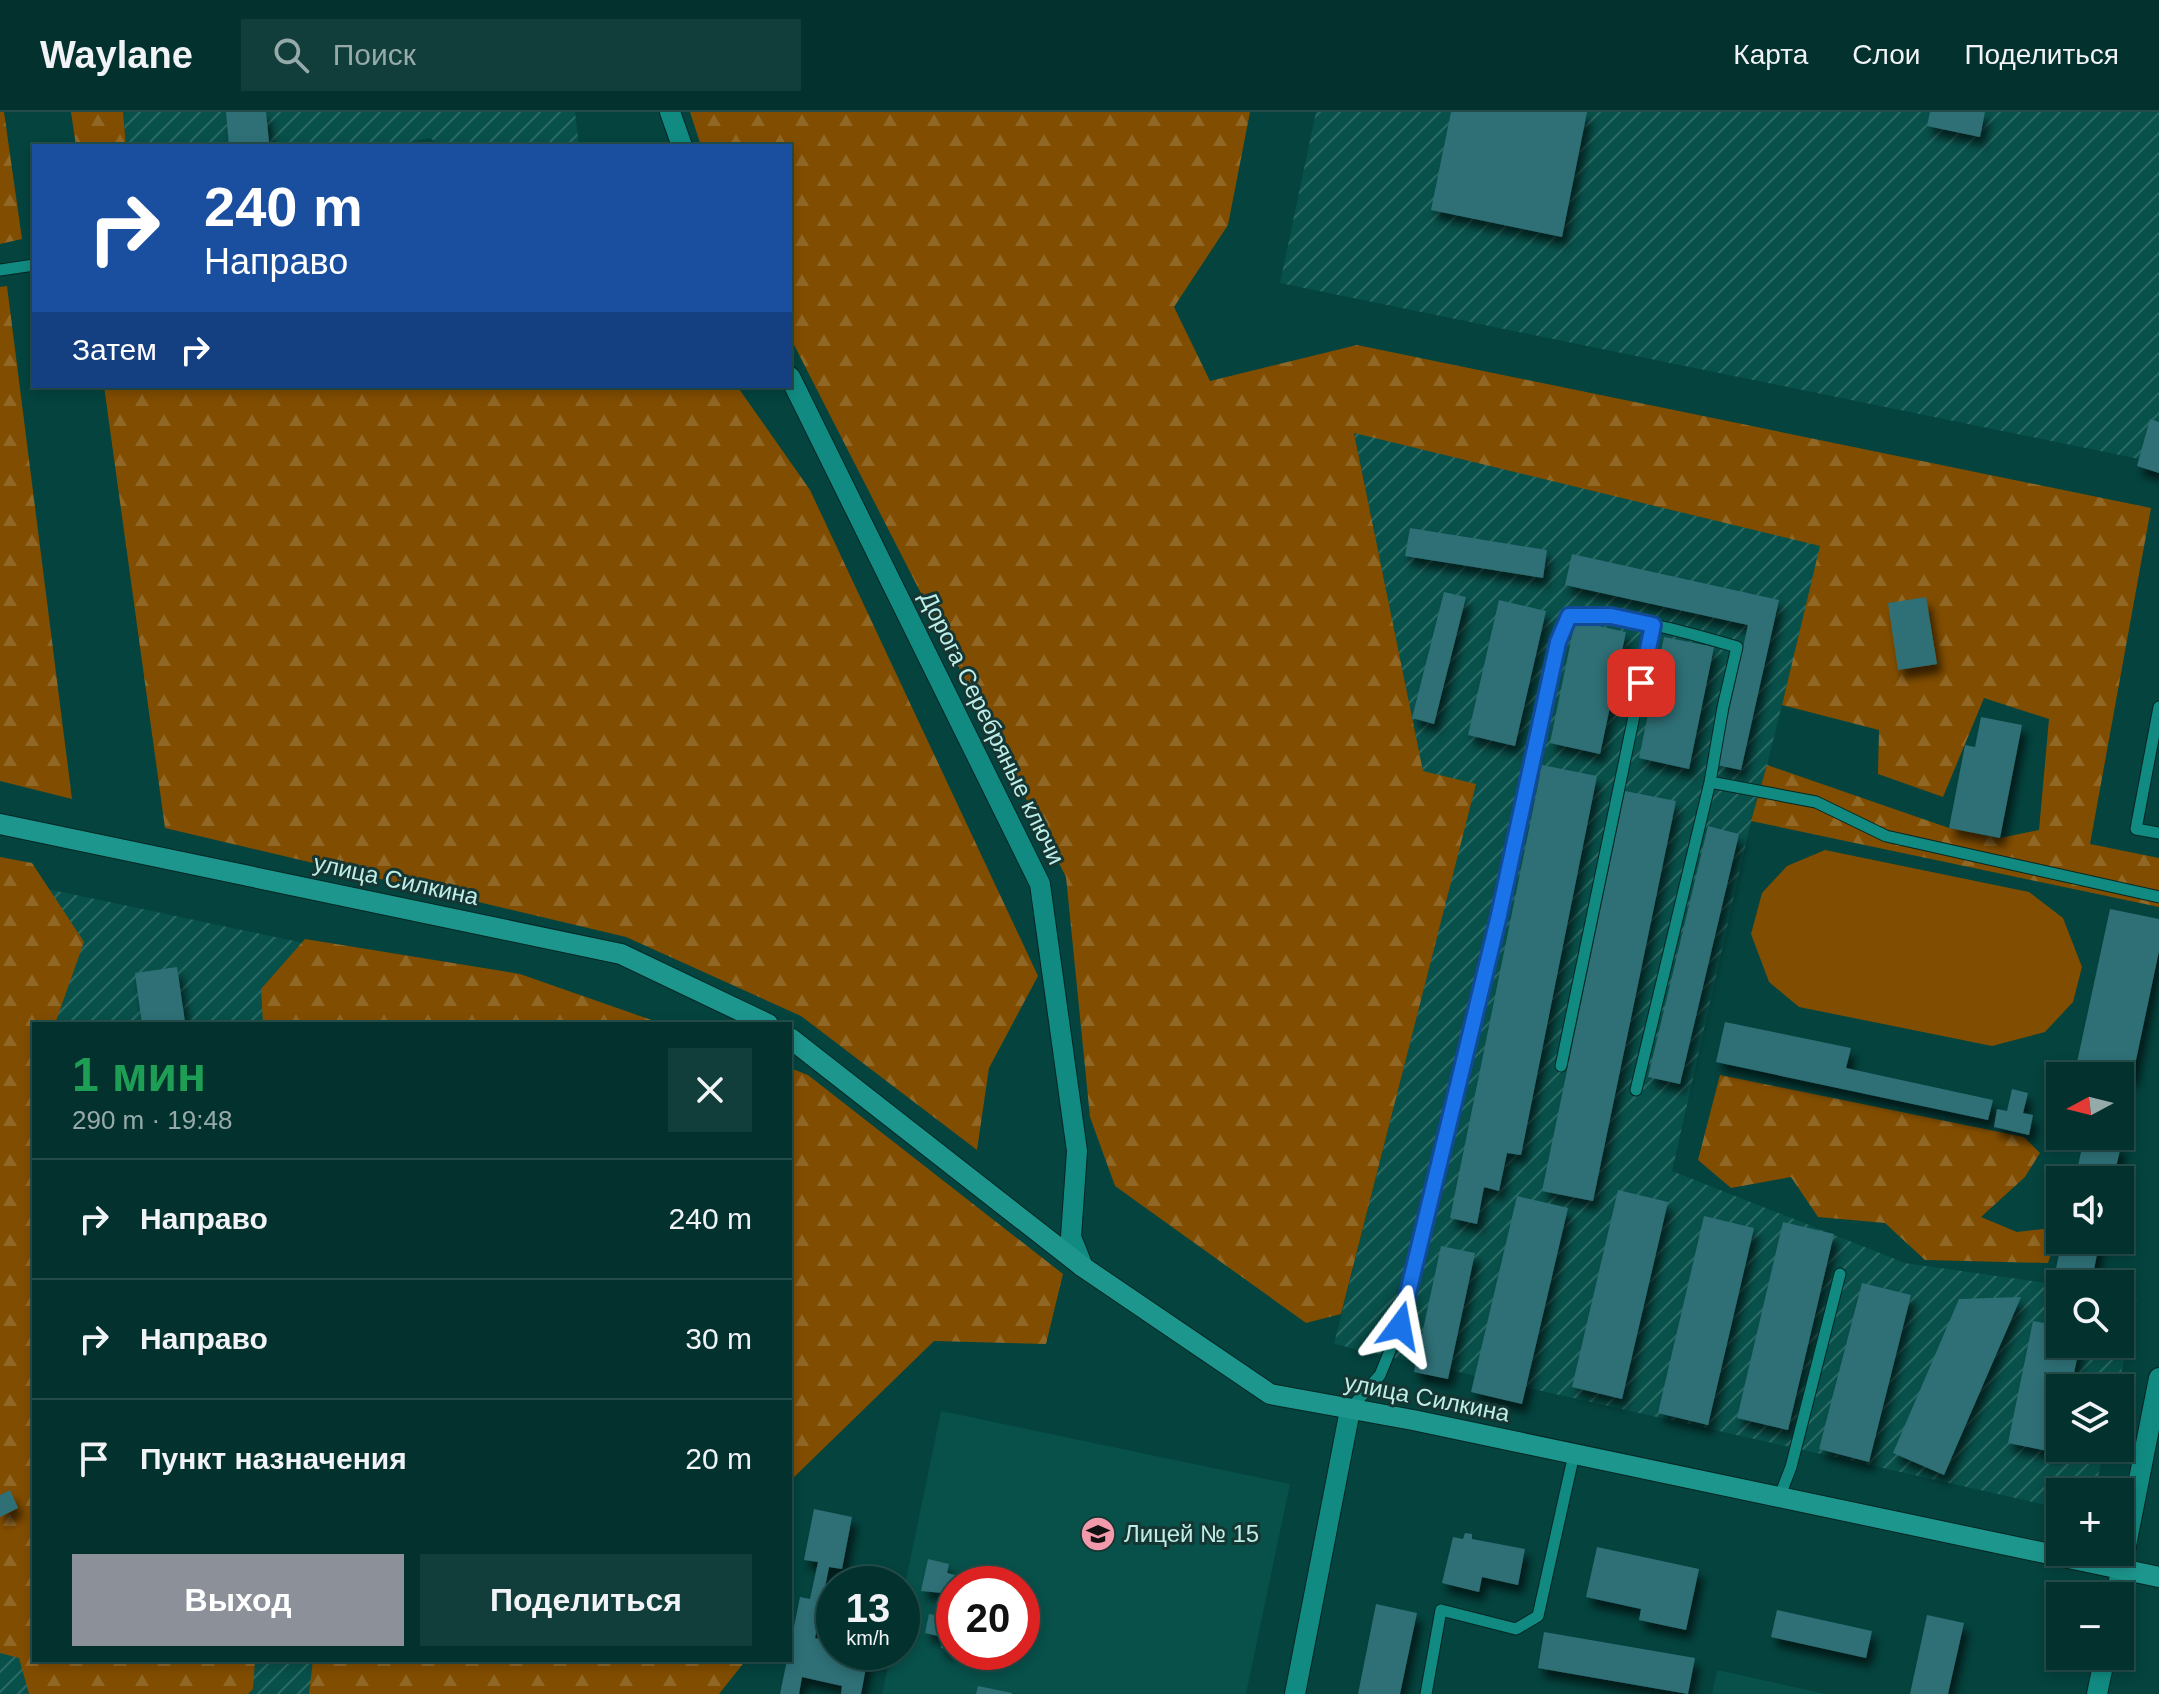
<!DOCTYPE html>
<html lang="ru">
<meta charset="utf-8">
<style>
:root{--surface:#03322e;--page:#113e3a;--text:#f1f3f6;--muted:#97aaaa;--line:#244d4a;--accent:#8c9099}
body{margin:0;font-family:Helvetica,sans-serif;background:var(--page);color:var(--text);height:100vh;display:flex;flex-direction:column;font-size:30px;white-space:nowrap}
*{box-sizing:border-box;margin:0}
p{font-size:26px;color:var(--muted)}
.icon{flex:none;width:44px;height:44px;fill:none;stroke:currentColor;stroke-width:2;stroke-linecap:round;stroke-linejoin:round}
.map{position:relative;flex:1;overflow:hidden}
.side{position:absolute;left:32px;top:910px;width:760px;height:640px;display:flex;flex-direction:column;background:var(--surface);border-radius:0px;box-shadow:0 4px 12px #0003,0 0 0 2px var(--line)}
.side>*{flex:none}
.banner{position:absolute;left:32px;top:32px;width:760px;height:244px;border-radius:0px;box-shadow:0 4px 12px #0003,0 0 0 2px var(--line);background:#1a4fa0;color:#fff;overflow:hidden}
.needle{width:52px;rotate:263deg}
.tools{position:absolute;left:2046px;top:950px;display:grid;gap:16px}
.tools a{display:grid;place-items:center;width:88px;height:88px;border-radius:0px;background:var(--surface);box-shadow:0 4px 12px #0003,0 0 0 2px var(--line);font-size:40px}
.speed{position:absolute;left:816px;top:1454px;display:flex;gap:16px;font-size:40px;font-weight:700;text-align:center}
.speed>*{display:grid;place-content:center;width:104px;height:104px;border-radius:50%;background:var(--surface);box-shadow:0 4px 12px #0003,0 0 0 2px var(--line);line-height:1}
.speed small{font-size:20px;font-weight:400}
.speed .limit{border:12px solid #d22;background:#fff;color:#111}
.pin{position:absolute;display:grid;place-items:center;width:68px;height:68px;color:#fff;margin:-34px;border-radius:16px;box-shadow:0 4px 12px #0006}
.me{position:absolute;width:88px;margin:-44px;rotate:13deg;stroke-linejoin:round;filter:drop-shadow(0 0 6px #0008)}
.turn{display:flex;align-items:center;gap:28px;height:168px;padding:0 40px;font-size:36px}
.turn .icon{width:104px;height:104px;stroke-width:2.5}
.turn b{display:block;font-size:56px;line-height:68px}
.then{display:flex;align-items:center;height:76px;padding:0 40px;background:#0003;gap:16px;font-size:30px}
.round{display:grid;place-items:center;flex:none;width:84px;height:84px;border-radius:0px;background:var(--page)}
.headline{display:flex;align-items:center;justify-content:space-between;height:136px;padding:0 40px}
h1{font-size:48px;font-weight:700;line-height:60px;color:#1e9e55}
.button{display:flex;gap:16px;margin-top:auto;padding:16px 40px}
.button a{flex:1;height:92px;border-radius:0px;background:var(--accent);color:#fff;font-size:32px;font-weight:700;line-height:92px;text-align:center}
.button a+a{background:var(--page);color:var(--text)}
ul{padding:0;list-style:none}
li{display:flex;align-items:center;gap:24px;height:120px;padding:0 40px;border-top:2px solid var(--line)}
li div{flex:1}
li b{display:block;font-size:30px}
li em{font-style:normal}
header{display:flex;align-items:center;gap:48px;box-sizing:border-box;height:112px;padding:0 40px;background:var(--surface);border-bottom:2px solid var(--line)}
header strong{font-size:38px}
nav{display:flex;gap:44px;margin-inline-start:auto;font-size:28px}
.search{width:560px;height:72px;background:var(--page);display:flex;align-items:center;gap:20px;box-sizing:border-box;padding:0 28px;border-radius:0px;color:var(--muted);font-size:30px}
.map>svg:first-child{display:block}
.built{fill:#08504a;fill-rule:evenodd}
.industrial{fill:url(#industrial-furrows)}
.forest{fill:url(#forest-firs)}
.park{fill:#814d00}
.building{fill:#2f6f76;filter:url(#shadow)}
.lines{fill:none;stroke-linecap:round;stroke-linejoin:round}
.service-casing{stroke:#042623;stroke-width:13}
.minor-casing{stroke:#042623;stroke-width:22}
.secondary-casing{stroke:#042623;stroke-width:22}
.service{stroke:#118b82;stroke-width:11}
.minor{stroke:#118b82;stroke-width:20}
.secondary{stroke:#1d978e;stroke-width:20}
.route-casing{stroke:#114b97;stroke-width:20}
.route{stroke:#1a73e8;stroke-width:14}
.labels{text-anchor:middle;stroke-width:6;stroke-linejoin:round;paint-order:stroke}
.street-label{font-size:24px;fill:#bfeee8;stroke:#153632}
.poi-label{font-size:24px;fill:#bfeee8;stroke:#153632;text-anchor:start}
</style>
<header>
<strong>Waylane</strong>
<div class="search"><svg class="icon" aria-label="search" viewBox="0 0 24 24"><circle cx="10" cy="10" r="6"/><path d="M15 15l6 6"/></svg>Поиск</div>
<nav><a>Карта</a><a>Слои</a><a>Поделиться</a></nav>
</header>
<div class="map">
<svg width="2159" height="1582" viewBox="0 0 2159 1582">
<defs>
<pattern id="industrial-furrows" width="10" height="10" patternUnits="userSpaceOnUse" patternTransform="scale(2)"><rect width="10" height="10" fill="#08504a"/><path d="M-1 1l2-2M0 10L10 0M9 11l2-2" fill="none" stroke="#2a6a64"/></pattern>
<pattern id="forest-firs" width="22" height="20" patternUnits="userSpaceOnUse" patternTransform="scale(2)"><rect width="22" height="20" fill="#814d00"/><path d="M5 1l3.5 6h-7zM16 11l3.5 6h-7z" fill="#916725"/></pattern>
<filter id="shadow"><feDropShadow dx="5" dy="9" stdDeviation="4" flood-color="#0009"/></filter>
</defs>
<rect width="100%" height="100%" fill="#04433e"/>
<path class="built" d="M941,1299l349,73 -44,210h-364l9,-42h11v-53zM954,1472h68v68h-68z
M1717,1558l109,24h-114z"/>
<path class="industrial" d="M123,0h452l4,34h-139l-10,-8 -42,8h-262z
M1316,0h843v351l-879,-180z
M1354,320l467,114 -54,219 -16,56 -79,350 233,92 155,22v59h60v-49l17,3 -19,90h-58v60h44l-9,44h-35v16l-726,-164 141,-559 -52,-13z
M0,767l565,119 47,26h-578v636h645l-7,34h-672z"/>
<path class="forest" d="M0,0h4l18,127 -22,5z
M71,0h52l3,34h-50z
M690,0h560l-22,113 -54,82 36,74 147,-36 794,163 -61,336 69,14v49l-408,-86 16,-56 182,63 51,10 39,-8 10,-111 -65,-21 -41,99 -65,-23 1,-44 -97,-25 38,-159 -466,-113 69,338 53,13 -135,530 -35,9 -191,-137 -25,-69 -24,-240 -276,-540v-191h-89z
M7,174l65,513 -72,-18v-494z
M104,274h633l73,104 228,486 -49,92 -12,82 -176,-134 -175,-79 -461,-109z
M0,745l32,6 52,79 -29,82h-21v636h221l-2,29 -5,5h-219l-10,-36 -19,-5z
M305,827l215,35 143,50h-400l-2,-35z
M790,956l18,7 255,199 -17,70 -112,-3 -144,140z
M1720,963l304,62 16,16 -15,24 -44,40 36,15 43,-5 -12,36 -123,-3 -40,-37 -67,-6 -27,-40 -60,11 -33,-28z
M313,1548h433l-27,34h-410z"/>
<path class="park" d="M1825,738l204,42 34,26 19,49 -9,35 -28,30 -53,14 -193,-39 -30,-25 -18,-48 11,-41 25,-27z"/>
<path class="building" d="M226,0h40l3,30 -40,4z
M1451,0h136l-25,125 -131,-27z
M1930,0h55l-5,25 -53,-11z
M2150,307l9,3v51l-22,-7z
M1410,416l137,22 -4,28 -138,-22z
M1572,442l207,46 -38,170 -24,-5 31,-140 -183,-40z
M1444,480l22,5 -32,127 -22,-6z
M1926,485l11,67 -39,6 -10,-67z
M1499,488l47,11 -31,135 -47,-11z
M1575,509l51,11 -26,122 -50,-11z
M1664,525l50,10 -25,122 -50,-11z
M1981,605l41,8 -22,113 -51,-10 16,-83 10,2z
M1542,653l55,11 -76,379 -14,-2 -8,38 -15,-4 -7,37 -27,-6z
M1625,679l51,10 -83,400 -51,-10z
M1708,714l31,8 -59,250 -32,-7z
M2110,797l49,10v32l-27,128 -56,-12z
M177,855l8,55 -43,2 -7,-51z
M1725,910l126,26 -5,20 147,32 -5,20 -272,-58z
M2012,977l16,4 -5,20 10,2 -4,20 -35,-8 3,-18 10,2z
M2084,1026l37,8 -8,34h-38z
M1618,1078l50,12 -46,197 -50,-12z
M1517,1084l51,12 -46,196 -51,-12z
M1704,1104l50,12 -46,197 -50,-12z
M1783,1110l51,12 -46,196 -51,-12z
M2062,1128h38l-9,44 -37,-6z
M1441,1134l34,7 -27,126 -34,-7z
M1862,1171l49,12 -42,167 -50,-13z
M2021,1185l-77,178 -51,-22 66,-154z
M2033,1209l27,5v18h20l-9,44h-11v53l-2,12 -50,-10z
M10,1378l8,18 -18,9v-22z
M814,1397l38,8 -10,52 -13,-2 -14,71 19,4v10h49l-2,8 -13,-3 -7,37h-20l1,-8 -40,-9 -3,17h-19l7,-34h3v-14l10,-49 10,2 8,-37 -14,-2z
M1465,1421l7,1v5l53,10 -7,36 -36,-8 -3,15 -37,-9 11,-46 10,2z
M1597,1435l102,22 -13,61 -47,-10 2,-11 -55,-12z
M928,1447l21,5 -2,9 44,11h-37v10l-33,-3z
M1376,1492l41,9 -17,81h-42z
M1777,1498l95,21 -6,27 -95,-21z
M2054,1498l6,1v25l-10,-2z
M929,1502l25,5v31l-13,-2 2,-11 -18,-4z
M1927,1503l37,8 -16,71h-38z
M1544,1520l151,26 -7,36 -150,-26z
M978,1574l34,7v1h-36z"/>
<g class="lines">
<g class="service-casing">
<path id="service" d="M0,158l34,-5
M2159,595l-23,122 23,4
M1710,670l106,20 70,34 273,61
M1561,954l92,-441
M1350,1297l30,-34 20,-49 99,-411 59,-273 11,-26c61,0 110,14 168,31l-14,60 -13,75 -74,308
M1779,1386l12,-31 49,-193
M1426,1582l15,-84 75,19 22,-13 36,-162"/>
</g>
<g class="minor-casing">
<path id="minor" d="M670,0l12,34
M790,265l250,507 37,267 -6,86 12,30
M2116,1484l43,-218
M1295,1582l55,-284
M2097,1582l8,-38"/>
</g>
<g class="secondary-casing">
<path id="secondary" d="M0,712l621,130 147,70
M790,926l293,229 187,127 143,26 746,157"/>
</g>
<use href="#service" class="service"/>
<use href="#minor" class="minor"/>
<use href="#secondary" class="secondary"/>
</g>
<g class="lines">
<g class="route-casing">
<path id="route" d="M1400,1214l99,-411 59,-273 11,-26h42l42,9 -12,58"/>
</g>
<use href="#route" class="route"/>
</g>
<defs>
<g id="school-disc" transform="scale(1.8)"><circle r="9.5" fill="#f29aac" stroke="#153632"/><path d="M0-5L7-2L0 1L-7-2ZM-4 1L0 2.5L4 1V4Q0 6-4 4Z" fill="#111"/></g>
</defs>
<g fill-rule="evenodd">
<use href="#school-disc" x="1098" y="1422"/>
</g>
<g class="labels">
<g class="street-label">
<text transform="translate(992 616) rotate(64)" y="8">Дорога Серебряные ключи</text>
<text transform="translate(396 768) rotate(12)" y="8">улица Силкина</text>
<text transform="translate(1427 1286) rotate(11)" y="8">улица Силкина</text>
</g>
<g class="poi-label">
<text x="1124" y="1430">Лицей № 15</text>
</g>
</g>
</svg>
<div class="tools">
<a><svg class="needle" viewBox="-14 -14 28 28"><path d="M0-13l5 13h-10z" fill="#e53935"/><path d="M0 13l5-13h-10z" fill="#97aaaa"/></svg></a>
<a><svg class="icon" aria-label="sound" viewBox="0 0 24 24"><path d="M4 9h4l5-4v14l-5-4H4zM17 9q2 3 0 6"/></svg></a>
<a><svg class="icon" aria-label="search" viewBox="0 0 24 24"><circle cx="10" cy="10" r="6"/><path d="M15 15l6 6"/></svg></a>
<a><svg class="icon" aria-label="layers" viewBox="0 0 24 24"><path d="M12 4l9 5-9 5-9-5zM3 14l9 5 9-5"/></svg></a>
<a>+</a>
<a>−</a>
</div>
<div class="speed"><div>13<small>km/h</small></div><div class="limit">20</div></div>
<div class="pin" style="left:1641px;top:571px;background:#d93025"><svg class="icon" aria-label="arrive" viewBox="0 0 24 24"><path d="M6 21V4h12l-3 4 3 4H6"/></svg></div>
<svg class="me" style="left:1400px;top:1214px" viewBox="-20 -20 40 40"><path d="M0-17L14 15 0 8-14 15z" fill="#1a73e8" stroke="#fff" stroke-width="4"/></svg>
<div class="banner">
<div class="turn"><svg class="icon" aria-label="right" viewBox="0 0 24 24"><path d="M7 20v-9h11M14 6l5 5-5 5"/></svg><div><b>240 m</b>Направо</div></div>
<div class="then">Затем<svg class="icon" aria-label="right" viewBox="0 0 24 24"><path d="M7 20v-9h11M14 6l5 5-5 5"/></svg></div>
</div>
<section class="side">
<div class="headline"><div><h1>1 мин</h1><p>290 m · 19:48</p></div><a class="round"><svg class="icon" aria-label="close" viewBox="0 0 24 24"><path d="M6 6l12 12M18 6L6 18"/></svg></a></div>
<ul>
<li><svg class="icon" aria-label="right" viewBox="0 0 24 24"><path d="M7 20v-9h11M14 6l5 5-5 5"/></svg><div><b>Направо</b></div><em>240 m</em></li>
<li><svg class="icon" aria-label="right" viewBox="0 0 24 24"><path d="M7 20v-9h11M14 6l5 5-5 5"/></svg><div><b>Направо</b></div><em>30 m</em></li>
<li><svg class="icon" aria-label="arrive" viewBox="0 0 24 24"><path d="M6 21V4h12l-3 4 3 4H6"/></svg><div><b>Пункт назначения</b></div><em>20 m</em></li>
</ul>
<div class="button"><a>Выход</a><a>Поделиться</a></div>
</section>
</div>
